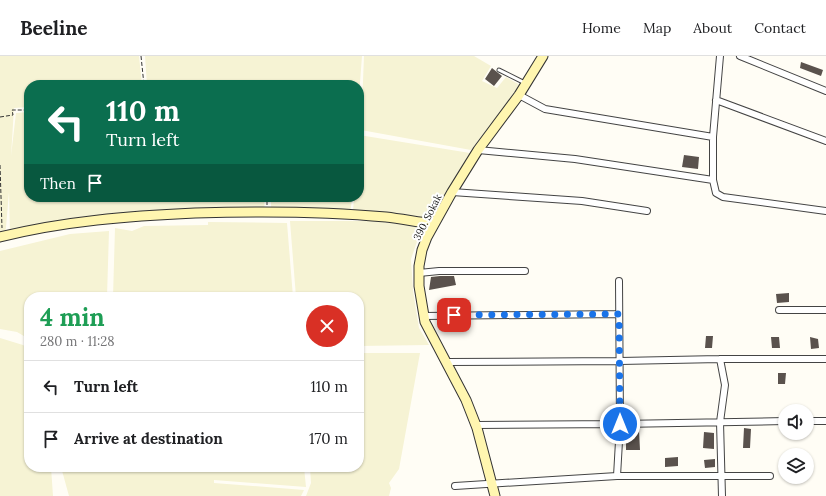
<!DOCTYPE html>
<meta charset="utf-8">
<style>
:root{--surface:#fff;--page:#f2f2f2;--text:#202124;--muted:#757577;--line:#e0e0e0}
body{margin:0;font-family:Lora,serif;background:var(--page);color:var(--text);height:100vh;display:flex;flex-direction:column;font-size:15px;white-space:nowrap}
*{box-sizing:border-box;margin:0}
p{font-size:13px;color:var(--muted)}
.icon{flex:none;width:22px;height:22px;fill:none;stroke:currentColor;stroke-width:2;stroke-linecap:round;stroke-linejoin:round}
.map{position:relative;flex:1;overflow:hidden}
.details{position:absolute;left:24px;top:236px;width:340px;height:180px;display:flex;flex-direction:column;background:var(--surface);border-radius:16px;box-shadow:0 1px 3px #0004}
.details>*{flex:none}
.guide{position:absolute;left:24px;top:24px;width:340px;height:122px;border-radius:16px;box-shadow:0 1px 3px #0004;background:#0b6e4f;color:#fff;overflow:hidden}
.fabs{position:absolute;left:778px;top:348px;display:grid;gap:8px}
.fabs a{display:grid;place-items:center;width:36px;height:36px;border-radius:50%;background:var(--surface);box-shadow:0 1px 3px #0004;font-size:20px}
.pin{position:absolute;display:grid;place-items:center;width:34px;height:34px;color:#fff;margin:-17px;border-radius:8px;box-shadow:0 2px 6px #0006}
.me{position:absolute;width:44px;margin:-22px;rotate:0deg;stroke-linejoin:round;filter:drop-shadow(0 0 3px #0008)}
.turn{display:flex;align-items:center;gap:14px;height:84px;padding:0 16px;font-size:18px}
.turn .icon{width:52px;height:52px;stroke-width:2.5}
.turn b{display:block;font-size:28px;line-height:34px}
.then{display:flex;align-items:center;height:38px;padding:0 16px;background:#0003;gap:8px;font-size:15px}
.round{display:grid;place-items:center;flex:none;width:42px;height:42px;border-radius:21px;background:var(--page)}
.summary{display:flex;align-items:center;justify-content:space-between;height:68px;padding:0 16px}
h1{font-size:24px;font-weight:800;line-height:30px;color:#1e9e55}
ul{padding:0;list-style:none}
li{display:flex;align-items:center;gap:12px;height:52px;padding:0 16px;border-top:1px solid var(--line)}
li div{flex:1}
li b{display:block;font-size:15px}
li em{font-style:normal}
header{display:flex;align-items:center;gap:24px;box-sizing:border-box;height:56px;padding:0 20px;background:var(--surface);border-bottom:1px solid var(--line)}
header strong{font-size:19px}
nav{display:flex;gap:22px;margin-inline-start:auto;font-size:14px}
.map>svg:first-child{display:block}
.farmland{fill:#f6f3d4}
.building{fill:#5a524d}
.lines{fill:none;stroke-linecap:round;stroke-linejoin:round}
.lane-casing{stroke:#444;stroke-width:5}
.street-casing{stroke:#444;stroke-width:8}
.secondary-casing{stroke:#333;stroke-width:11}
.path{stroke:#333;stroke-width:1;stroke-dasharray:4 2;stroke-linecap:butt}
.lane{stroke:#fff;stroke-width:3}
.street{stroke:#fff;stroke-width:6}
.secondary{stroke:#fff6b0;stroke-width:9}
.route{stroke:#1a73e8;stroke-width:7;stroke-dasharray:0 12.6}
.labels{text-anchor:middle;stroke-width:4;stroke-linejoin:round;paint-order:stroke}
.street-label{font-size:10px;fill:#111;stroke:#fff}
</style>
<header>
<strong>Beeline</strong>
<nav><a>Home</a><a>Map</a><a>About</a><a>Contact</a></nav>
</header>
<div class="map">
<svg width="826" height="440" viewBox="0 0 826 440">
<rect width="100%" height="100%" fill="#fffdf5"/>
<path class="farmland" d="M0,0h139l3,29h-113v22l-15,1 -3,48 5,-43 13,-1v85h235l1,17 -165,5 -90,16 -1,-43 -4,47 -5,1z
M145,0h217l-3,40v-11h-212z
M364,0h110l17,10 -9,15 15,7 9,-11 14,8 -49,65 -110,-20z
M359,79l111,18 -40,68 -77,-9 1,-15h5z
M271,141h81l-2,20 -79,-2z
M290,165h86l46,6 -11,32 2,32 6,37 10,17 -70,1v-49h-63z
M208,166l79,1 6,74h-180l2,-69 17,3 12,-5 64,-1z
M109,175l-2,66h-78v42l-12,-7 -17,-3v-78l70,-17z
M0,282l23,7 6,4v118h22l2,29h-53z
M359,297h61l-21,116 -10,14 2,5 -2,8h-83l5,-13 -1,-16h49z
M61,411h243l2,20 -92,-7v3l90,7 -3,6h-232z"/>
<path class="building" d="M801,6l22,8 -2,6 -21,-8z
M492,12l10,8 -8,10 -9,-7z
M684,99l15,2 -1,12 -16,-2z
M440,220h14l2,9 -27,5 2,-13z
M789,237v9l-12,1 -1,-9z
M706,280h7l-1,12h-7z
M771,281h8l1,11h-8z
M810,281l8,2 1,9 -8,1z
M778,317h8l-1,11h-7z
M744,372l7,1 -1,19h-7z
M626,373l13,1 1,20h-14z
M704,376l10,1v16l-11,-1z
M678,401v9l-13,1v-9z
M715,403v8l-10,1 -1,-8z"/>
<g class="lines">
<g class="lane-casing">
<path id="lane" d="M499,14l26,13"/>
</g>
<g class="street-casing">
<path id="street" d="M740,0l86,35
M519,39l26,14 168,28 7,-81
M716,44l110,41
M478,94l97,9 138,21 3,13 7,4 103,14
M713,124v-43
M452,136l130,9 65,10
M419,217l20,-2h86
M779,254h47
M424,260l195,-2
M720,303l5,26 -5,37 2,74
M446,306l174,-1 100,-2h106
M807,365h19
M476,369l144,-1 -1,-143
M617,420l3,-52 165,-3
M455,430l162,-10h153"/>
</g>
<g class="secondary-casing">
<path id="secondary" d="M0,181c64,-16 129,-21 195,-24 64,-2 127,-2 191,4 16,2 32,5 48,7
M495,440l-18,-68 -11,-28 -41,-78 -6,-36v-20l3,-16 5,-13 25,-45 26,-42 41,-55 24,-39"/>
</g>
<path class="path" d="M141,0l3,29
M0,61l13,-2 -1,-5h17
M0,109l2,63
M267,149v-8"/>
<use href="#lane" class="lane"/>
<use href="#street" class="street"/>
<use href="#secondary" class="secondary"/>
</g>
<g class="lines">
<path class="route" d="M454,259l165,-1 1,110"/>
</g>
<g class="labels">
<g class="street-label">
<text transform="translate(427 161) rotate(-63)" y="4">390. Sokak</text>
</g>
</g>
</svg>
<div class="fabs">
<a><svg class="icon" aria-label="sound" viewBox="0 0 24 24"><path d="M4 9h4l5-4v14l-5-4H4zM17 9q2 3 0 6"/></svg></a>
<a><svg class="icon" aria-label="layers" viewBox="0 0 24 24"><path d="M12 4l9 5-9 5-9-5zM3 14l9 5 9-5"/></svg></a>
</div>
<div class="pin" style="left:454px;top:259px;background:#d93025"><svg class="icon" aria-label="arrive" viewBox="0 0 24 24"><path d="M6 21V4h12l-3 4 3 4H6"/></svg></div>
<svg class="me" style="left:620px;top:368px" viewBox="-20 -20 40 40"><circle r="17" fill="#1a73e8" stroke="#fff" stroke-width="3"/><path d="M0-11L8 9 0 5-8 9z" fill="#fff"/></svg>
<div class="guide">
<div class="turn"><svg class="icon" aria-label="left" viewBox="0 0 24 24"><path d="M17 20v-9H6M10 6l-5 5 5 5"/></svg><div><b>110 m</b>Turn left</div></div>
<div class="then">Then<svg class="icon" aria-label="arrive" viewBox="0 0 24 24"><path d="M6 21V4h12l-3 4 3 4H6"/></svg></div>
</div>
<section class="details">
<div class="summary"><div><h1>4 min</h1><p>280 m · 11:28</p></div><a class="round" style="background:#d93025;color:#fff"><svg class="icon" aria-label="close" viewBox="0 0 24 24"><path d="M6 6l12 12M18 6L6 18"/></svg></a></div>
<ul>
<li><svg class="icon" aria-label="left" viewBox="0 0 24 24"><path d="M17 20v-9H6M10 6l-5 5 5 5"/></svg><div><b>Turn left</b></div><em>110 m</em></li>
<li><svg class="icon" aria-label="arrive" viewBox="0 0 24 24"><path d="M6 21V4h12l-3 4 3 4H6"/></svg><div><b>Arrive at destination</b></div><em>170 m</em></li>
</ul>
</section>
</div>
